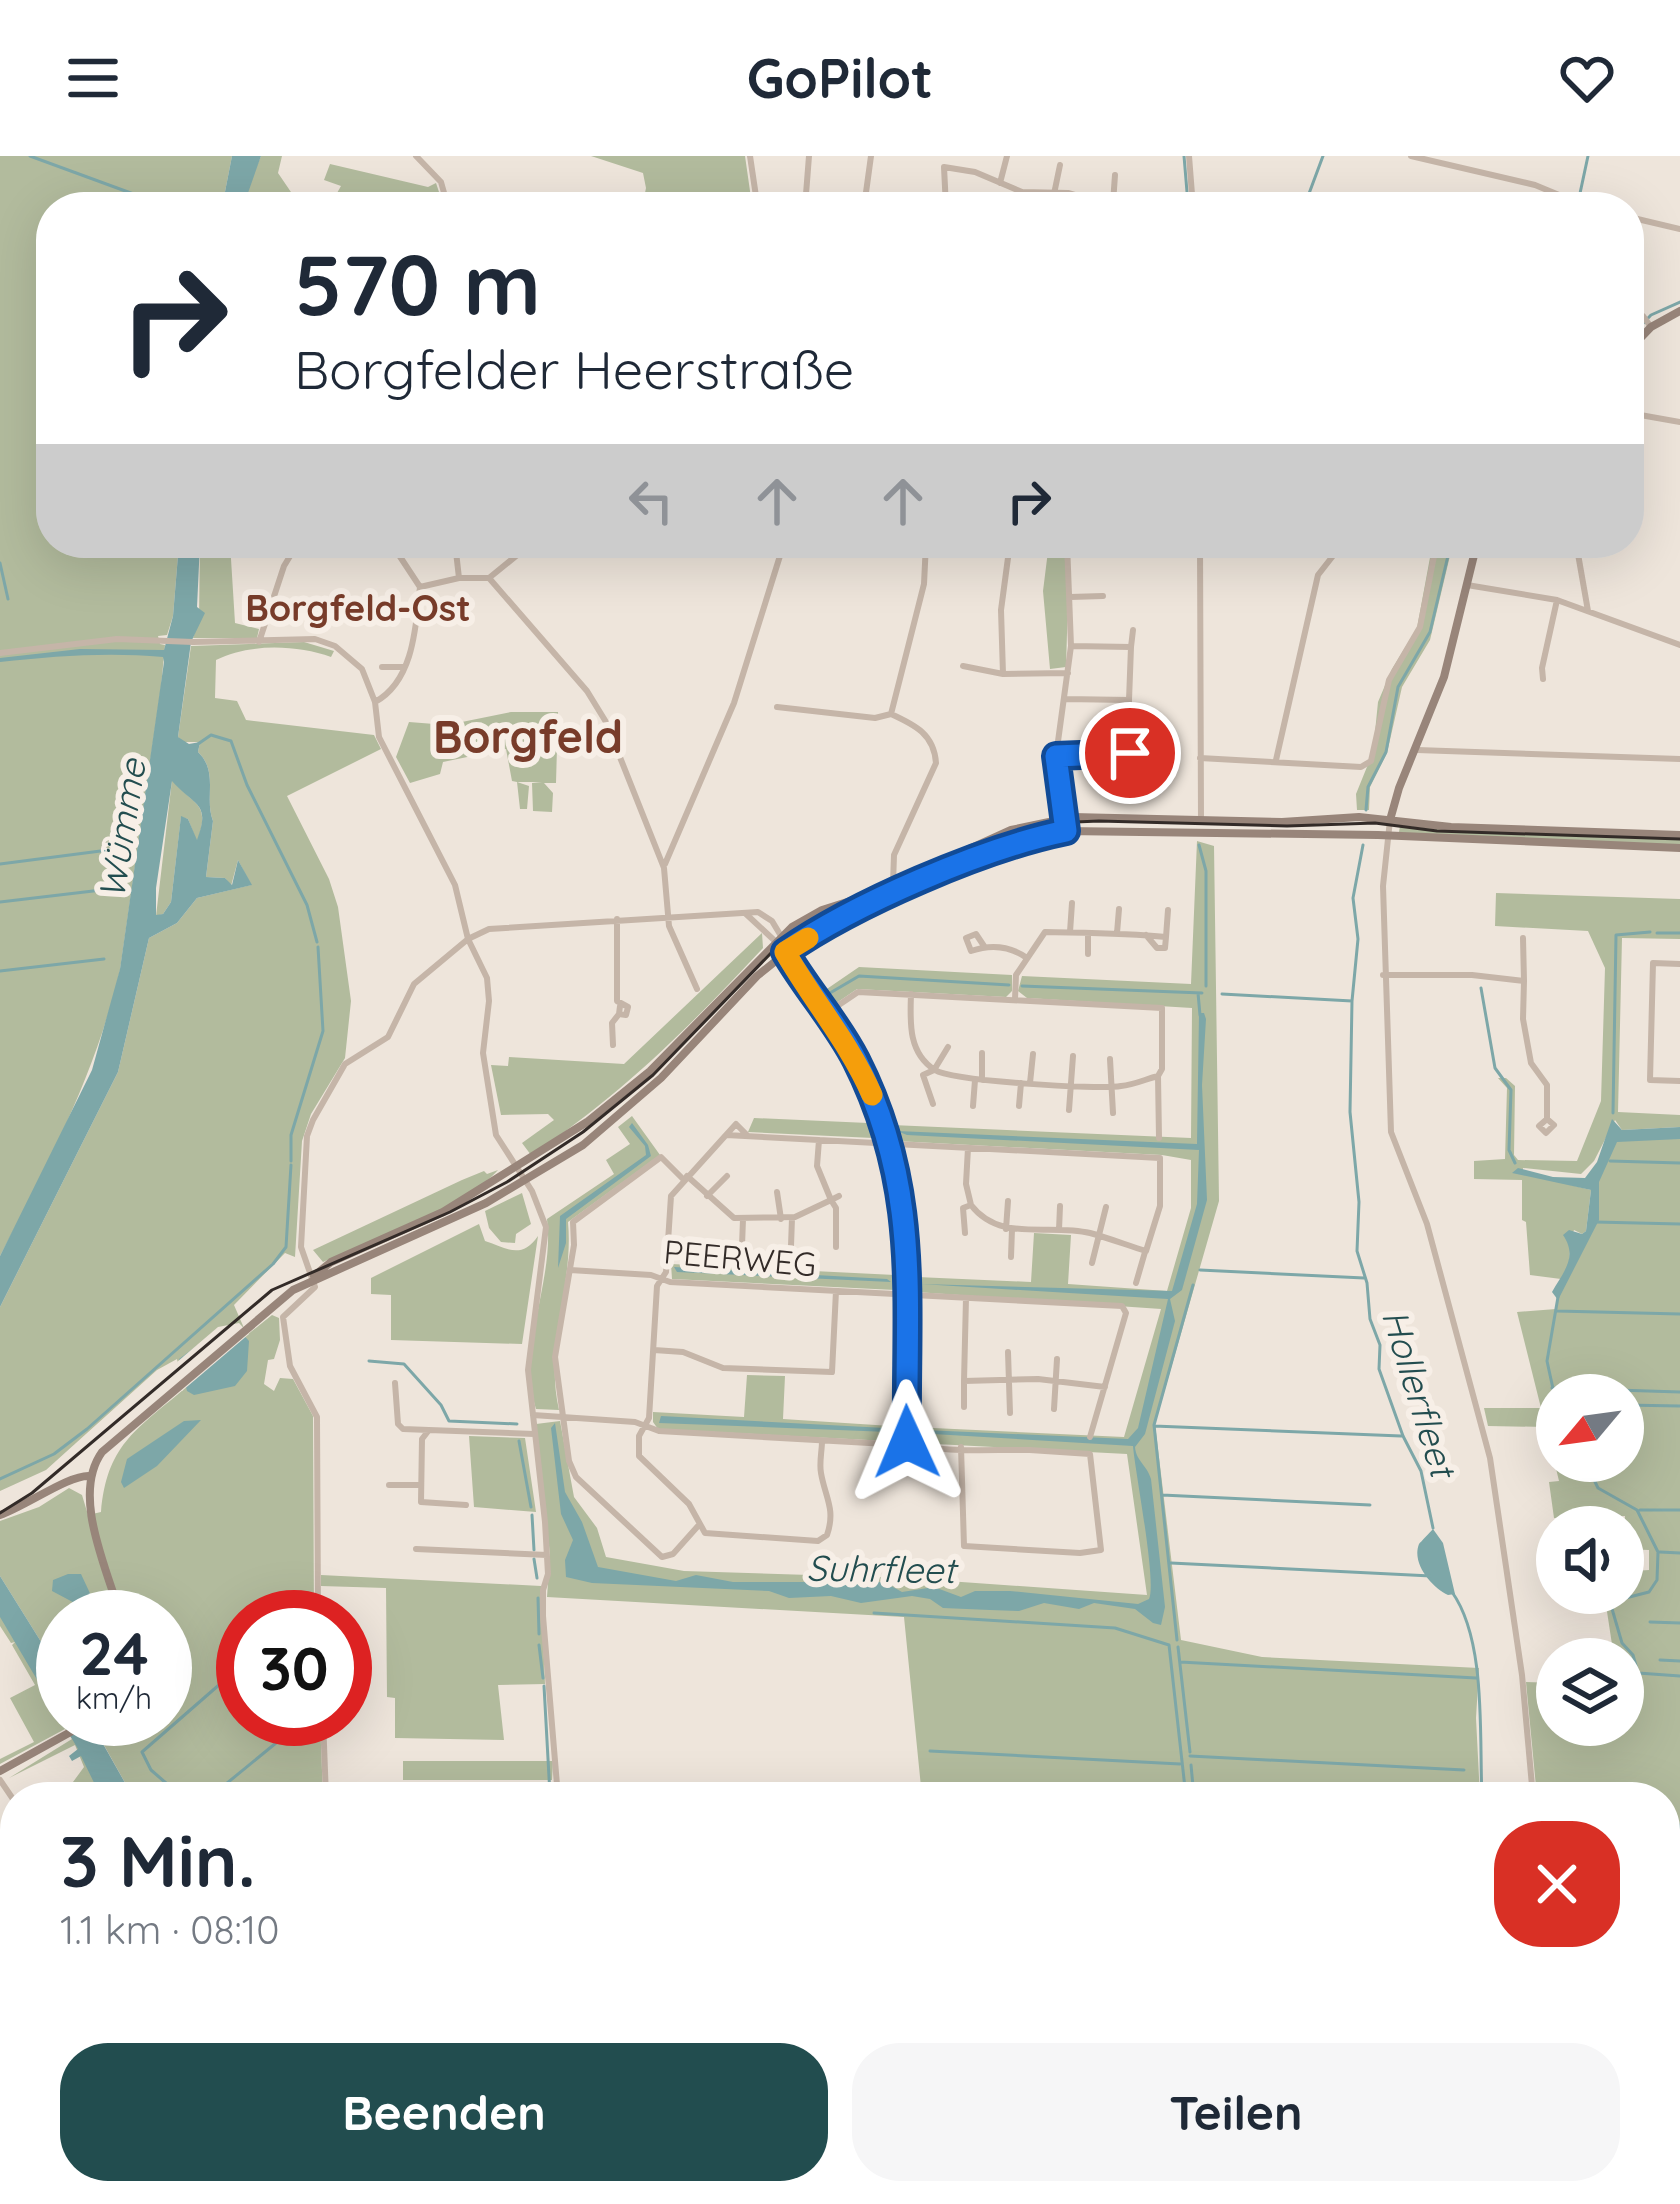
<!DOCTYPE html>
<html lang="de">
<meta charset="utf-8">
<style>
:root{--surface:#fff;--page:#f6f6f7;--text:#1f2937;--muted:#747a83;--accent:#224d4f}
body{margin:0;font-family:Quicksand,sans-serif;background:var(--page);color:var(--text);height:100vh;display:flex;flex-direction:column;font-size:45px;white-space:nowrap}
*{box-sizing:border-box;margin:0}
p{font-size:39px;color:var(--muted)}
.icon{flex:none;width:66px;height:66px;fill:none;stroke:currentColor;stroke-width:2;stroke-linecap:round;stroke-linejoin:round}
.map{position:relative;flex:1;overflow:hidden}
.panel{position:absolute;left:0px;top:1626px;width:1680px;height:423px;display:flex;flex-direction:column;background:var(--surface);border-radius:48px 48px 0 0;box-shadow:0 12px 48px #0002}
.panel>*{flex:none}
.banner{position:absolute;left:36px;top:36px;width:1608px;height:366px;border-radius:48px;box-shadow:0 12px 48px #0002;background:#fff;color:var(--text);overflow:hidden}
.needle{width:78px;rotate:241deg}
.buttons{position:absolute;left:1536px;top:1218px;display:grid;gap:24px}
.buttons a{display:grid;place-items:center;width:108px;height:108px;border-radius:50%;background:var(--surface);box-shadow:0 12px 48px #0002;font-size:60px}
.speed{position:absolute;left:36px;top:1434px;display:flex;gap:24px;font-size:60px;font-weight:700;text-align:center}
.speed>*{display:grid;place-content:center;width:156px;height:156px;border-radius:50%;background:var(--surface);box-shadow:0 12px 48px #0002;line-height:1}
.speed small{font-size:30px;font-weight:400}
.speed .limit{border:18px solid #d22;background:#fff;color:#111}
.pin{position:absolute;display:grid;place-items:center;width:102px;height:102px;color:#fff;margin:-51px;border:6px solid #fff;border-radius:50%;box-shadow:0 3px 12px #0007}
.me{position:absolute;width:132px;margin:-66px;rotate:359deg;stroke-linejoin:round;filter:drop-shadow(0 0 9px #0008)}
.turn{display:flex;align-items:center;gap:42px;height:252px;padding:0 60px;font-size:54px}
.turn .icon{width:156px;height:156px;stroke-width:2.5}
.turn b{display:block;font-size:84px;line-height:102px}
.lanes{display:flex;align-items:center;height:114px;padding:0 60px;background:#0003;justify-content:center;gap:60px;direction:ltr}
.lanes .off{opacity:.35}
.round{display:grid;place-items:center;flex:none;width:126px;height:126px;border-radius:48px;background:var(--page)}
.head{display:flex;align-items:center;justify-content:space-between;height:204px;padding:0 60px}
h1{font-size:72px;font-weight:800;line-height:90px}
.cta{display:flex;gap:24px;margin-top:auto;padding:24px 60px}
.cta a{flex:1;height:138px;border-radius:48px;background:var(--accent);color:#fff;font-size:48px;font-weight:800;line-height:138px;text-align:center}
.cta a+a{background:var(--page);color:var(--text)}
header{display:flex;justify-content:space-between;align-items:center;height:156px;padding:0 60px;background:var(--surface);font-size:54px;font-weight:800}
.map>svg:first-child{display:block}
.green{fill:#b2bb9d;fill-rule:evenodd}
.water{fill:#7da7a8;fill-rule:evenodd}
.pier{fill:#eee5db}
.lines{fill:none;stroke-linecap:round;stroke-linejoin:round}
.stream{stroke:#7da7a8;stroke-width:3}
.street{stroke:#c5b5a8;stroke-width:6}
.secondary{stroke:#98857a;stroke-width:8}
.tram{stroke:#332b28;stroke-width:3}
.route-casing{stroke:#114b97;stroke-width:30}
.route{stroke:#1a73e8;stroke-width:21}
.slow{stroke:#f59e0b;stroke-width:21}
.labels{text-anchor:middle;stroke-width:12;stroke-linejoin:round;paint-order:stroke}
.street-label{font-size:33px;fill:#332b28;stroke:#f7efe7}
.neighbourhood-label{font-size:36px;font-weight:bold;fill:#783c2a;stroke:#f7efe7}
.water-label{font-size:36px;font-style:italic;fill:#224d4f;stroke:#f7efe7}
.district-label{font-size:45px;font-weight:bold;fill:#783c2a;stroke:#f7efe7}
</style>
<header><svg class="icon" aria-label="menu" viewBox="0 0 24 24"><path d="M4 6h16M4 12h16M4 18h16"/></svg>GoPilot<svg class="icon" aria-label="heart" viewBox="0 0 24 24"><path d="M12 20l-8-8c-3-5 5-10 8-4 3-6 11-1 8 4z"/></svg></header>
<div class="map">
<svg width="1680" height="2048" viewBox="0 0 1680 2048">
<rect width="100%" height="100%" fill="#eee5db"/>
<path class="green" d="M0,0h232l-10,51h-171v336h128l-6,73 -6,19 -9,1 2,8 5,1 -4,42 -41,283c-24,102 -71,193 -120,286z
M261,0h21l-4,17 15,22 -2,12h-48l3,-16z
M591,0h154l7,49 -110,2 4,-19 -3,-15z
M330,8l98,23 8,-4 8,24 -72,-5 -1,5h-42l12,-21 -17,-6z
M200,387h30l5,80 24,6 -2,9h-64l6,-18z
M1049,387h15l4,56 -2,68 -16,2 -7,-78z
M1427,387h26l-23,97 -28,47 -15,66 -17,34 -1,23h-12l-1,-16 17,-42 5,-50 14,-33 25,-41 14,-76z
M304,486l30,9 -3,6c-34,-12 -81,-14 -115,3l-1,38 22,3 9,19 128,15 7,14 -94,47 42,83 9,28 13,94 -6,57 -34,56 -9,27 -7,116 -10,-4 -51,52 13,30 25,-20 7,3 1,22 -6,19 -6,1 -4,24 10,7 6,-13 13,1 20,37 1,201h-71v102h77l3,78h-190l-38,-68 16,-10h54v-102h-102v60l-63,-101v-55l39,-14 30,-19 13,7 6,20 13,-3c6,-66 33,-81 82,-122l-6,-31 -20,11 -111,100 -46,21v-184l118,-235 31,-134 28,-15 20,-25 54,-13 -13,-25 -7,26 -6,-8 -19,-1 7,-56c-9,-23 6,-49 -15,-69l2,-10h-19l-3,-5 13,-91z
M511,556h47l-2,71h-12l9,10 -1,19 -19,-1 -1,-28 10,-1h-25l12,4 -2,23h-7l-3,-27 -5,-1 -6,-32 -63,13 -3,12 -30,9 -14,-26 13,-35 38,3z
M172,624c23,27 39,22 25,62l-9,-23 -7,-2 -10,85 -8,12 -7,2z
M1051,666l1,7 -93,33 -127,58 -4,-8 179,-78z
M1400,670l280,12v7l-257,-9 -24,-4z
M1197,685l17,5 5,355 -64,223 26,216 81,17 217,11 -3,50 4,79h-558l-18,-180 -357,-20 3,-42 -14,-131 24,-3 14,76 23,31 9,29 78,14 221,7 242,17 -20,-141 -211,-11 -4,-16 212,10 37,-128 -245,-17 1,-15 114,5 3,-49 37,2 -3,49 99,7 24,-83v-48l-29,-5 -266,-14 -4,-16 299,13 1,-130 -165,-10 -9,-7 4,-15 169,8z
M1496,737l184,6v40l-58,-1 -4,174 62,3v12l-58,3 -7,-10 -21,41 -13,13 -58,-6v5l68,17 -5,41 -4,3 -8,-4c-8,16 1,33 -13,49l-31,-4 -4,-53 -4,-2v-40l-48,-1v-18l31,-2 2,-71 -9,-10h8l9,8 -1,69 4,5 59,1 24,-60 4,-133 -17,-37 -93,-5z
M762,777l1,15c-75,80 -140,146 -232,207l-9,-12 32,-23 -6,-6 -47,1 -10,-50 17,1 1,-9 115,7z
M859,811l153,8v16l-6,6 -149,-8 -25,17 -11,-13z
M632,960l28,39 -92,67c6,64 -24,123 -9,188l-23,-1c-20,-60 19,-128 11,-190l67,-45 -8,-14 24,-16 -12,-17z
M754,962l114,5 5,15 -125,-6z
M1616,976l64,2v1070h-206l7,-14h184v-393h-128l-11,-115 31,1v42h66v-66h-51l41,-8 -7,-46 3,-12h14v-28h9l1,6 16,-1v-20l-26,-1 2,-33 -71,2 -5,-36 10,-1 -13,-54 -58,-1 -4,-18h57l-24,-96 39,-3 2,-14 38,-77 -1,-34zM1557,1239h66v66h-66z
M498,1014c-33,37 -127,71 -175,92l-10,-12 149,-70 22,-9 3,3z
M522,1037l9,31 -15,10 -1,9 -14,-1 -12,-14 -4,-17z
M479,1068l6,17c20,6 36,20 53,-5l-16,108 -131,-4v-45l-20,-1v-16z
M671,1108l224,11v15l-223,-11z
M747,1219l38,1 -2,43 108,7 -4,15 -229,-12 -5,-7v-10l91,5z
M469,1280l56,2 11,74 -62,-5z
M321,1419l220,11 4,98 -47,1 6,55 -109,-2v-40l-8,-1 -1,-109 -65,-2z
M0,1437l63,126 58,78h-59l22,-30 -9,-22 -66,33 63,-39 -7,-10 -65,35v-5l34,-17 -24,-44 25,-13 -23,-40 3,-3 -4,1 -11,-17z
M403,1605h150l-1,19h-149z
M0,1911l15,4v119h241l4,14h-260z
M305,2034h121l3,14h-125z
M435,2034h224l7,14h-229z
M831,2034h606l-3,14h-602z"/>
<path class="water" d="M232,0h29l-18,51h-21z
M179,387h21l-3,64 8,6 -14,29 -13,95 11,7 11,-2 -2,10c21,20 6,46 15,69l-7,56 19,1 7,7 6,-25 14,25 -55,13 -20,25 -28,15 -31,134 -118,235v-51l92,-186 28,-101 44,-307 -1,-5c-55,-5 -108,-1 -163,5v-4l80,-9 84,1 9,-34zM172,625c23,26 39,21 25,59l-9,-21 -7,-3 -10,86 -8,12 -7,1v-27z
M1199,857h5l2,6 -4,66 5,115 -25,90 -12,9 5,22 -30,113 -10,13c1,14 12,18 16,32l14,128 -4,18 -8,-2 -18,-14 -41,-6 -15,6 -35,-6 -25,8 -29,-1 -47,-2 -13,-9 -18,-3 -51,7 -30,-7 -42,2 -20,-7 -177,-8 -26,-6 -1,-17 8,-20 -12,-26 -10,-86 4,-5 10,69 17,30 16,45 78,14 20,-6 37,7h151l18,10 32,-5 27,10 14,-6h35l128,13 11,-5c8,-16 -14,-128 -16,-153l-217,-13 8,-3 204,9 10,-11 30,-129 -247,-15 251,7 25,-87 2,-54 -292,-15 -10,-4 300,13z
M1612,963l10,11 58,-3v12l-63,3 -18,40v38l-41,80 -6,-8c12,-21 26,-35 11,-57l6,-5 13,4 4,-3 5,-41 -79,-17 6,-5 35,9 32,1 12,-16z
M632,967l16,22 3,11 -85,63v24l-8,25 2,-52 86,-61 -1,-9 -16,-19z
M674,1111l213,12 4,3 -214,-10z
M238,1173l11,12 -2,30 -12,15 -41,9 -7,-4 -8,-32 31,-23z
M661,1260l224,12 4,4 -230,-9z
M201,1264l-44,46 -33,22 -3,-6 6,-23 57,-38z
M1433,1373l10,14 12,51 -7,1c-15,-7 -37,-31 -29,-51 1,-1 13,-14 14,-15z
M68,1418h13l20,43 -49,-26 1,-11z
M0,1420l63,101v42h26l44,78h-32l-20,-41 -9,5 -3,-5 9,-7 -78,-132z"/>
<path class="pier" d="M239,1167l10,11 -67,57 -5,-29 41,-35z"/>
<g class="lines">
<path class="stream" d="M30,0l139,51
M1184,0l4,48
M1579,42l9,-42
M1304,51l19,-51
M1629,182l22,-23 29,-13
M0,407l8,36
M198,588l13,-9 20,6 16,44 60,120 10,37
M1366,654l2,-23 18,-35 12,-65 32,-55 21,-89
M1199,689l7,26v115
M1363,689l-10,53 5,41 -6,62 -2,111 9,90 -2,49 10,32 3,36 10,26 -1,24 24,67 18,35 12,57
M0,708l116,-15
M0,746l110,-13
M1657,777h23
M0,815l104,-12
M1022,830l180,7
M1481,832l14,80 16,22 -2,60 6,13
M830,837l29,-17 150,9
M1198,837l2,22
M1222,838l130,7
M1613,957l3,-178 34,-3
M291,1005v-26l32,-104 -5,-84
M1610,1005l70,2
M1595,1066l85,2
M1200,1114l164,8
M1557,1155l123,3
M369,1205l35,3 37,41 8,16 68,3
M1552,1232l128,4
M1623,1249l57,1
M1557,1251l-10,-46 11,-64
M1154,1270l247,10
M519,1285l12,66
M1585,1305l13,27 39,22 21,42 -1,28 -8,12 -39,10 12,41 11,12 5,18 42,3
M0,1323l54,-25 33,-25 186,-165 13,-17 5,-82
M1162,1339l208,10
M1640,1354h40
M532,1359l2,35
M1660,1396l20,1
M534,1403l3,19
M1171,1407l260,13
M1452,1436c35,49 27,146 30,205
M538,1442l1,36
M874,1457l241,15 54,17 17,152
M1650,1466l30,1
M1177,1484l-23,-215 39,-140
M539,1489l4,33
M1178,1491l12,105
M1660,1504l20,1
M1180,1506l296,16
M544,1530l6,109
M930,1595l250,13
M1190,1600l274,14
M1191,1609l3,32
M167,1641l-1,-14 -15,-13 -9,-18 101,-88
M210,1641l66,-54 23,-24
M1665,1712l9,-15 6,-28
M0,1728l15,52
M1665,1773h15
M0,1779l15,5
M1665,1818h15
M1665,1855l15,1
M1665,1893h15
M1665,1928l15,1
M1665,1968l15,1
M1665,2006h15
M141,2034l6,14
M660,2034l7,14
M1501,2041l179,3
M1186,2042l2,-8
M1193,2048l3,-14
M1435,2048l3,-14
M1499,2048l6,-14"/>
<path class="street" d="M416,0l25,26 7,25
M750,0l7,47 16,4
M1189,0l4,51
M1411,0l124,29 53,22
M1000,27l7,-27
M1054,38l6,-29
M1113,47l2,-28
M805,51l4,-51
M864,51l7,-51
M946,51l-2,-40 31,5 47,20 46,1 47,14
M1629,61l51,12
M1629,157l14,3 8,11
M1629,257l51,9
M391,387l29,44
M455,387l4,35
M1200,387l1,277
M1067,397l38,-1
M1578,398l10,57
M489,422l98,113 19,31 58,146 5,58 28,63
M489,422l43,-35
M1467,429l90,15 123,45
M1070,441l33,-1
M259,486l25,-76 14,-23
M1071,490l60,1 -2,53
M1131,491l2,-17
M0,497l117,-14 76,3 122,-3 20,7 27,23 13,33 4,35 76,148 13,54 19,39 2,23 -6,52 13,82 36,56 14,36 -18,143 17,152 3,52 -5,16v26l15,181
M963,510l40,8 65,-1
M382,511h22
M1003,518l-2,-64 9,-67
M1543,523l-1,-11 15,-68
M375,546c39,-21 41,-77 45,-115l39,-9h30
M777,551l98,11 16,-4
M891,558c24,11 43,20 45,49l-42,92 -1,29
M891,558l33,-130 2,-41
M1417,594l263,9
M1056,600l74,-3 -1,-53 -64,-1
M1200,602l161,9 10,-6 18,-81 31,-53 16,-81 5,-3
M1276,604l42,-185 18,-23 2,-9
M1390,664l-7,66 8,246 36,92 63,234 32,217 11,122
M1066,675l-10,-75 15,-110 -4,-103
M665,708l69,-161 50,-160
M746,758l29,27
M617,763v82l11,6 -2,8 -7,-1 1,-8
M1070,776l2,-29
M1117,777l2,-24
M1166,781l2,-27
M1523,782l1,43
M984,790l-8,-12 -10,4 5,13c20,-7 39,-5 56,7
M786,798c26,45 56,89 77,137 47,110 42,230 34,347l6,5
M1088,798v-21
M1680,808l-27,-1 -3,117 30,1
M1383,819h89l52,6 -1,38 8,44 16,22v34l7,6 -8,8 -7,-7 8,-7
M806,833l21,23 36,62 34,98 12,99 -3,171
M1015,843l1,-24 29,-43c41,1 80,1 121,5l-1,11h-8l-11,-13
M821,861l37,-25 304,16v61l-4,7c-12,3 -24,9 -37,10 -23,4 -169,-5 -186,-16 -27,-17 -25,-48 -24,-76
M613,889l-1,-22 7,-9
M1110,903l3,54
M1158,920l1,62
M982,924v-27
M1030,927l3,-29
M933,948l-10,-29 11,-5 14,-23
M973,950l2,-26
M1019,950l2,-23
M1069,954l4,-54
M726,979l10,-11 11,11
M687,1020l47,42 61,-1 36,-17 -14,-34 2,-26
M683,1023l-22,-22 -88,65 1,23 -19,112 14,104 7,16 86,80 11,-3 25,-28
M777,1036l4,27
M707,1040l20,-20
M1006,1073l2,-28
M1059,1074l1,-24
M965,1077l-2,-25 8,-3 -5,-21 2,-36
M668,1088l29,1
M742,1090l1,-27
M791,1090l1,-28
M836,1091v-39l-5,-8 8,-4
M1011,1101l1,-28
M1092,1107l14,-56
M570,1114l81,5 19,7 452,24 4,7 -36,124
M1136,1127l9,-31
M654,1194l29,2 40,16 109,4 4,-81
M1008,1196l2,61
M964,1225l2,-83
M395,1227l3,41 5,5 26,1
M964,1251v-26l74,-2 67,8
M1054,1253l3,-50
M533,1259l102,7 24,9 228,13 11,-3
M822,1285c0,10 -3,22 -1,32 4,24 15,36 6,62l-9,6 -113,-8 -16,-29 -50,-48v-20l10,-18 8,-132 9,-14 5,-76 55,-61 434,23v48l-14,45c-19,-6 -38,-13 -56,-18 -42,-10 -90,10 -119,-28
M907,1286c31,12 87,7 122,8h1l60,4 11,96 -21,3 -116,-7 -3,-99
M389,1329h32
M466,1349l-45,-3 1,-63 7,-9 105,4
M416,1393l131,6
M318,1461l-1,-200 -27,-51 -7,-49 32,-30 -14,-40 6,-111 6,-16 32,-56 43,-27 26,-53 54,-45 21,-10 269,-17 14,9 9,15
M323,1563l3,78
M0,1624l15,22
M260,2034l3,14
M549,2034l9,14
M665,2034l6,14
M775,2048l2,-14
M1472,2048l7,-14"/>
<path class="secondary" d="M1629,194l22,-23 29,-16
M1390,664l9,-32 45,-111 33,-134
M314,1120l17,-14 112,-50 144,-90 63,-51 142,-144 30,-17 44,-14 145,-66 62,-13 209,5 77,-5 92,10 229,8
M0,1359c26,-9 70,-41 90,-39
M121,1461c-14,-48 -50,-122 -19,-165l191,-162 193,-87 97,-58 78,-67 96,-102 40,-32 52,-30 111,-49 106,-34 312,4 302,13
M0,1615l94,-52"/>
<path class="tram" d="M0,1357l32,-20 240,-203 178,-78 57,-30 76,-50 70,-57 119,-123 27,-20 32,-18 163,-73 58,-18 47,-2 188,5 88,-3 62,8 243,8"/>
</g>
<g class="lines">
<g class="route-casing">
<path id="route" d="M907,1286c-2,-139 15,-252 -51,-382 -20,-39 -49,-70 -71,-108 69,-48 198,-104 281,-121l-10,-75 74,-3"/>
</g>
<use href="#route" class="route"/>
<path class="slow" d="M808,782l-23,14c28,49 64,90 87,143"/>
</g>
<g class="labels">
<g class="street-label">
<text transform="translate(740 1102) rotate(5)" y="12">PEERWEG</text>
</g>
<g class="neighbourhood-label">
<text x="358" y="465">Borgfeld-Ost</text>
</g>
<g class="water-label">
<text transform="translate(122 673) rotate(-81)" y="13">Wümme</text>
<text transform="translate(1419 1237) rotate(73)" y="13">Hollerfleet</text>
<text transform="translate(881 1413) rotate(1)" y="13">Suhrfleet</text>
</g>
<g class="district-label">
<text x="528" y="597">Borgfeld</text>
</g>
</g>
</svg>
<div class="buttons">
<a><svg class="needle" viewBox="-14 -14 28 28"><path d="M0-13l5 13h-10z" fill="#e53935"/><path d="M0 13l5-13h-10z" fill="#747a83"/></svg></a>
<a><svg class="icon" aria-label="sound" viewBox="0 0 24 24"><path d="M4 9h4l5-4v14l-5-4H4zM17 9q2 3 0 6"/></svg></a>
<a><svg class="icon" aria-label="layers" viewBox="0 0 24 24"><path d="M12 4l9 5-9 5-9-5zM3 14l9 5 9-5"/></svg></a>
</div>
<div class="speed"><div>24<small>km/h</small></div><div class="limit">30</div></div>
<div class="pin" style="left:1130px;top:597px;background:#d93025"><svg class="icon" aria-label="arrive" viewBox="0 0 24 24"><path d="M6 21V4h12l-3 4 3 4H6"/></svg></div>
<svg class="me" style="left:907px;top:1286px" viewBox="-20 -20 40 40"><path d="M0-17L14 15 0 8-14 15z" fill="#1a73e8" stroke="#fff" stroke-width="4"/></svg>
<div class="banner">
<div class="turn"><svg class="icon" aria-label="right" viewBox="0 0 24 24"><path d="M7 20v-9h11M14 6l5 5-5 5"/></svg><div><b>570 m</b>Borgfelder Heerstraße</div></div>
<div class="lanes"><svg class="icon off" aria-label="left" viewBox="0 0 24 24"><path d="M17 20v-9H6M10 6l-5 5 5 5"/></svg><svg class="icon off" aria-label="ahead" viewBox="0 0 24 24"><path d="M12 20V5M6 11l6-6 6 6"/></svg><svg class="icon off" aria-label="ahead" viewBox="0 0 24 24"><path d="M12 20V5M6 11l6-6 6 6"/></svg><svg class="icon" aria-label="right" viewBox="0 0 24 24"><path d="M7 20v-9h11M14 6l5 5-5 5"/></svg></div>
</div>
<section class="panel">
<div class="head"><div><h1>3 Min.</h1><p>1.1 km · 08:10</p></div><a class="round" style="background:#d93025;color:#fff"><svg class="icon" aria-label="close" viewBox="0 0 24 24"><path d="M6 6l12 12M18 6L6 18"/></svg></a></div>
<div class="cta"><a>Beenden</a><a>Teilen</a></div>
</section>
</div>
